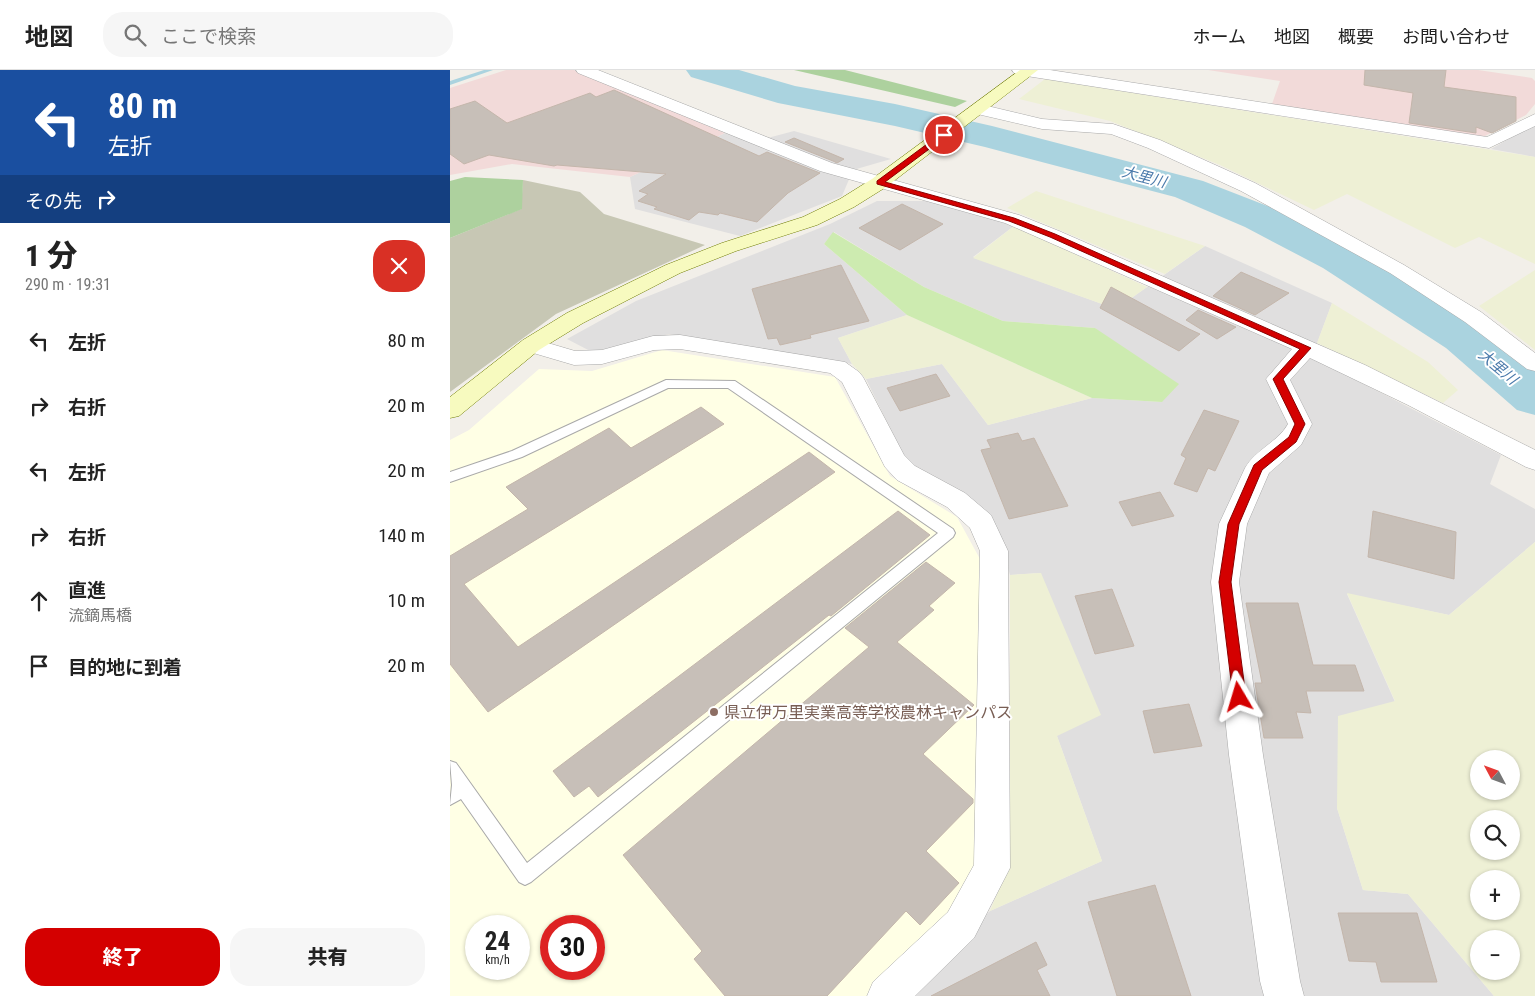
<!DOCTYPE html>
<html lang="ja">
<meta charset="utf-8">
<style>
:root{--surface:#fff;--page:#f6f6f6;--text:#222;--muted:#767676;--line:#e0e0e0;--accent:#d40000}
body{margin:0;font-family:"Roboto Condensed","Noto Sans JP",sans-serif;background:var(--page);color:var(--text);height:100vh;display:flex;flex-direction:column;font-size:19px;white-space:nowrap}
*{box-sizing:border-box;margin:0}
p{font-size:16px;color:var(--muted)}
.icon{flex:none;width:28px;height:28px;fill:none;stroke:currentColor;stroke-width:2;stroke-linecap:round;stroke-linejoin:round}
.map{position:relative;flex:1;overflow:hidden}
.details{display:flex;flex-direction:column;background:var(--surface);width:450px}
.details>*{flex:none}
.hud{background:#1a4fa0;color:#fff;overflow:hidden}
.needle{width:32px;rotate:311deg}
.controls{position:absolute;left:1020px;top:680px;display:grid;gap:10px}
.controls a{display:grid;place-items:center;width:50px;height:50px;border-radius:50%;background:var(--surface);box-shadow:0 1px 4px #0004;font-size:25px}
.speed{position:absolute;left:15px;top:845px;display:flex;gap:10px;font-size:25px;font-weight:700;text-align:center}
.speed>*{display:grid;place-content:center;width:65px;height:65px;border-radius:50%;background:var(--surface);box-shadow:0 1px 4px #0004;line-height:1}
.speed small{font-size:12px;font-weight:400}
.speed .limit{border:8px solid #d22;background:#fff;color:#111}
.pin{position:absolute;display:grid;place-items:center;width:42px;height:42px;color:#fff;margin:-21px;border:2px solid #fff;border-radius:50%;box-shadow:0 1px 5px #0007}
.me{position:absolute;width:55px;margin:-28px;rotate:353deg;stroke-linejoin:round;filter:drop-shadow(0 0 4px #0008)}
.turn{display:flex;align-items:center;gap:18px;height:105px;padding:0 25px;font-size:22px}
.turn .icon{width:65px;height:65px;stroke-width:2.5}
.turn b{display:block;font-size:35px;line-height:42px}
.then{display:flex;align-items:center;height:48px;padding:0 25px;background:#0003;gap:10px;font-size:19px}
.round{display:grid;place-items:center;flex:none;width:52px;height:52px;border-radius:20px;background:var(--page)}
.overview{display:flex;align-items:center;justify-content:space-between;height:85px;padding:0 25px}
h1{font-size:30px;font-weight:800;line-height:38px}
.cta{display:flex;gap:10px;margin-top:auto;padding:10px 25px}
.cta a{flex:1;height:58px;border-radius:20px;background:var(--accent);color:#fff;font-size:20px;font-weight:800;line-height:58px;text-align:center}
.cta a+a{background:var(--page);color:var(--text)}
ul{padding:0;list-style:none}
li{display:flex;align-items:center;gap:15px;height:65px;padding:0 25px}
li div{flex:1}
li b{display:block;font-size:19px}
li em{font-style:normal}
header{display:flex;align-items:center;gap:30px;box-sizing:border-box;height:70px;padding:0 25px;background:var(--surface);border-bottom:1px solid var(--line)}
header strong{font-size:24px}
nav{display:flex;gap:28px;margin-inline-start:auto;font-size:18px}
.search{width:350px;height:45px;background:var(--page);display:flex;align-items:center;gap:12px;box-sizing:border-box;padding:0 18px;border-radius:20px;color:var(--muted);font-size:19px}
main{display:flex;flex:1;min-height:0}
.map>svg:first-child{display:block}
.residential{fill:#e0dfdf}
.commercial{fill:#f2dad9}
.education{fill:#ffffe5;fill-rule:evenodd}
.construction{fill:#c7c7b4}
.farmland{fill:#eef0d5;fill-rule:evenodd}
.grass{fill:#cdebb0}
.forest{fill:#add19e}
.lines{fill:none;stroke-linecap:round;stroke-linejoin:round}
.stream{fill:#aad3df;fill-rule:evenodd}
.river{fill:#aad3df;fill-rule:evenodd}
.building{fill:#c7bfb8;stroke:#c4b6ab}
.lane-casing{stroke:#a9a9a9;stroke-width:2}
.street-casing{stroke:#a9a9a9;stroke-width:1}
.secondary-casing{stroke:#707d05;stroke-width:1}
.lane{fill:#fff;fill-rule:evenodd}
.street{fill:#fff;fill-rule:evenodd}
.secondary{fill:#f7fabf;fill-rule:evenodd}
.route{fill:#d40000;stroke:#8a0000}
.education-dot{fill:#8d6e63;stroke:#fff;stroke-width:2}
.labels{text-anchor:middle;stroke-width:4;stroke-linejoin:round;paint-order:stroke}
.far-water-label{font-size:15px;font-style:italic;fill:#4a7aab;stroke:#fff}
.education-label{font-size:16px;fill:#785e54;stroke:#fff;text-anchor:start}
</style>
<header>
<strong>地図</strong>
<div class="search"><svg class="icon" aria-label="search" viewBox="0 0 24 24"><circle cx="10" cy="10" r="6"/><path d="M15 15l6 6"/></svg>ここで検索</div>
<nav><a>ホーム</a><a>地図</a><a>概要</a><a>お問い合わせ</a></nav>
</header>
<main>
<section class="details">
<div class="hud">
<div class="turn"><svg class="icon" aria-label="left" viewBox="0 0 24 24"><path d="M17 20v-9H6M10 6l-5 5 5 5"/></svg><div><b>80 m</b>左折</div></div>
<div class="then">その先<svg class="icon" aria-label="right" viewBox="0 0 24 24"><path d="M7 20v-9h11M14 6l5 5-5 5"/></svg></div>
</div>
<div class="overview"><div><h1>1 分</h1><p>290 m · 19:31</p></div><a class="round" style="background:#d93025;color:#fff"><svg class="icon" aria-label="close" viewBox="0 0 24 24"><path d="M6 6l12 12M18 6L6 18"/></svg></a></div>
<ul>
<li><svg class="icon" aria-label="left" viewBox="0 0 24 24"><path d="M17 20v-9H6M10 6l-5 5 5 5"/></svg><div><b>左折</b></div><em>80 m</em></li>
<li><svg class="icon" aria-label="right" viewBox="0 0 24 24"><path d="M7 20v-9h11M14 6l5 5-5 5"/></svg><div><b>右折</b></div><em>20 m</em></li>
<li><svg class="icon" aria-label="left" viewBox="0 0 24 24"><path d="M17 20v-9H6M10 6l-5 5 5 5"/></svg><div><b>左折</b></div><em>20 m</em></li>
<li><svg class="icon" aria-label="right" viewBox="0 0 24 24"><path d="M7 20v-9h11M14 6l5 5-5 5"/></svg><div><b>右折</b></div><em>140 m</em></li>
<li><svg class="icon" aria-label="ahead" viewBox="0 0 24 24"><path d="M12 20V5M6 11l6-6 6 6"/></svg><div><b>直進</b><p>流鏑馬橋</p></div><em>10 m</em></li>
<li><svg class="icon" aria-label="arrive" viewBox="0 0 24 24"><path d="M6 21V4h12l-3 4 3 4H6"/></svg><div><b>目的地に到着</b></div><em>20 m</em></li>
</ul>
<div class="cta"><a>終了</a><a>共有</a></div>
</section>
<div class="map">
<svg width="1085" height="926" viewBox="0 0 1085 926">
<rect width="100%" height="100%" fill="#f2efe9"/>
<path class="residential" d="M1085,54v33l-44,-8z
M344,61l97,28 -38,11 -11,26 -102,40 -105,-27 -5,-32 95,-44 27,9z
M427,131h59l78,25 -41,31 143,52 89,-63 127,57 -20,54 189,98 -11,29 45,25v33l-86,73 -102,-21 48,108 -58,106 26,82 45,4 86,102h-593l89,-85 112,-50 -45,-125 -16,-163 -31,2 -13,-44 -91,-70 -40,-82 76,-15 46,61 104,-27 70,4 -67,-74 -92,-7 -79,-34 -90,-55 -10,12 83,71 -69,23 14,26 -183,-30 -77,18 -25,-13 69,-38 194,-77z"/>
<path class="commercial" d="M56,0h68l151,63 -95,44 -118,-13 -62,11v-87z
M758,0h270l54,8 3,3v23l-9,11 -45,23 -209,-34 8,-23z"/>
<path class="education" d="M212,280l173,27 55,99 67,41 23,42 -3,306 -27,50 -82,81h-418v-556l19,-10 70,-61 53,2zM26,856h43v43h-43zM101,856h43v43h-43z"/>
<path class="construction" d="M73,110l57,12 24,22 101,31 -149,69 -106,78v-154l71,-29z"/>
<path class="farmland" d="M595,9l490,78v107l-56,-27 -24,11 -108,-54 -33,16 -94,-45 -110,-44 -91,-22z
M586,121l169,55 -40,28 -158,-66z
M564,156l133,61 -31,22 -143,-51z
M1085,200v80l-56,-44z
M882,233l96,59 30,28 -15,13 -126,-60z
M457,245l185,83 -104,27 -46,-61 -76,15 -14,-15 -14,-26z
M1085,472v454h-41l-86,-102 -45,-4 -26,-82 1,-92 57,-15 -48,-108 102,22zM1029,689h32v32h-32zM1029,749h32v32h-32zM1029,809h32v32h-32zM1029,869h32v32h-32z
M591,503l60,142 -44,21 45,125 -112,50 20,-50v-286z"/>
<path class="grass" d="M383,162l91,55 79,34 92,7 84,56 -17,18 -70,-4 -185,-83 -83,-71z"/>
<path class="forest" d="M344,0h51l122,31 -12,6z
M15,107l58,3 -1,29 -72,29v-57z"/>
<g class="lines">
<path class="stream" d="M34,0h9l-43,15v-4z"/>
<path class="river" d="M236,0h53l56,16 100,18 97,22 211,55 72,28 78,41 127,76 55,45v44l-18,-5 -71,-62 -123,-80 -78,-41 -70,-30 -190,-50 -90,-21 -117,-23 -87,-26z"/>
</g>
<path class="building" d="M915,0h81l-2,17 72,10v24l-24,12 -16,-6v6l-67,-10 4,-30 -49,-8z
M164,20l145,66 8,-4 53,21 -32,20 -31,29 -37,-9 -2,2 -19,-3 -10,8 -35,-11 3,-2 -19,-6 10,-7 -9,-3 27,-17 -109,-9 -3,1 -65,-11 -25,9 -14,-10v-45l25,-8 32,22 83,-30 6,4z
M344,68l50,21 -7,4 -4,-2 -48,-19z
M452,134l41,20 -43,26 -41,-22z
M391,195l28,56 -59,14 1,3 -31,7 -3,-7 -9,1 -16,-50z
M791,202l48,21 -34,22 -42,-19z
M661,217l78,42 11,5 -21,17 -79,-43z
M748,240l38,17 -19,12 -31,-19z
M486,304l14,22 -50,15 -13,-23z
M251,337l23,17 -260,160 54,63 291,-195 26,20 -347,240 -38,-48v-108l78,-47 -22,-22 103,-59 22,20z
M754,340l35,11 -24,50 -7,-3 -11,24 -23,-8 12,-26 -5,-3z
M568,363l4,8 12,-3 34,68 -59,13 -28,-69 10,-2 -4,-8z
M710,422l14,24 -42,10 -13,-24z
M448,441l32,24 -99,81 -2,-1 -231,182 -9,-11 -15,11 -21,-26z
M923,441l83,21 -2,47 -86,-22z
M476,492l29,21 -26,23 5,4 -37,32 77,63 -51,49 50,45v4l-47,48 33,32 -39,42 -14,-14 -79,85h-102l-31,-37 8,-8 -79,-96 246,-208 -24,-19z
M662,519l22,57 -39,8 -20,-58z
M796,533h52l15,62h42l9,26h-58l5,22 -15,-1 7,26h-39l-9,-55h7z
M739,634l13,42 -48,7 -11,-42z
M705,815l36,111h-74l-29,-94z
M888,843h79l20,69h-56l-5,-20 -27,-1z
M586,872l11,23 -10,5 13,26h-119z"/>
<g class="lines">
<g class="lane-casing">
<path id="lane" d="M216,310l69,1 218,148 2,4 -2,4 -422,345 -6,3 -6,-3 -58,-83 -11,6 2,-20 -2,-24 6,2 71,100 411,-330 -210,-145h-60l-146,69 -72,25v-10l62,-21z"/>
</g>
<g class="street-casing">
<path id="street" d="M126,0h22l234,93 187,52 40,16 306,134 170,85v20l-9,-3 -118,-62 -98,-47 -20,22 22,44 -11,21 -32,28 -22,51 -8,58 24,173 37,226 4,15h-40l-4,-15 -31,-226 -18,-173 8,-58 26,-56c10,-18 33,-26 43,-44l-22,-45 26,-30 -287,-126 -185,-52 -242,-98z
M562,0h38l437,67 48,-23v12l-46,22 -469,-73 -6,-2z
M529,34l63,15 71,5 47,16 95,43 149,82 77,47 54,41v18l-8,-2 -62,-47 -75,-49 -149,-82 -93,-43 -37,-14 -69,-5 -69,-16 -2,-4 2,-4z
M230,265l165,27 14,10 4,5 41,78 11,11 50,27 26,22 17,36 2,317 -36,70 -59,58h-48l6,-14 75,-70 26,-47 6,-314 -10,-23 -23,-21 -50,-27 -12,-13 -43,-85 -12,-9 -150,-24 -26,1 -52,14 -28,1 -51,-15 -3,-5 3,-5 8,-2 44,13 27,-1 51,-14z"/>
</g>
<g class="secondary-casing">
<path id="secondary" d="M570,0h18l-152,117 -32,20 -37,18 -81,26 -56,22 -97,50 -44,27 -80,66 -9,2v-21l73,-57 44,-27 99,-48 56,-22 81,-26 37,-18 32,-20z"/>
</g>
<use href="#lane" class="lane"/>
<use href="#street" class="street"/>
<use href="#secondary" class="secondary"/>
</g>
<path class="route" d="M492,63l6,2 -63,47 129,36 41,16 256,114 -28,31 22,45 -9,18 -34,28 -23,54 -8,58 15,115 -2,4 -5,2 -4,-2 -2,-4 -14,-115 9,-58 26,-59 35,-28 6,-13 -22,-45 27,-30 -250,-112 -41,-16 -132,-37v-3z"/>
<circle class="education-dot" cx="264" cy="642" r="5"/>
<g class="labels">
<g class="far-water-label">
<text transform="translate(694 107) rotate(15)" y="5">大里川</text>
<text transform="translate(1048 297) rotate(40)" y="5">大里川</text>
</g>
<g class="education-label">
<text x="274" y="648">県立伊万里実業高等学校農林キャンパス</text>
</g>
</g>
</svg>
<div class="controls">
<a><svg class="needle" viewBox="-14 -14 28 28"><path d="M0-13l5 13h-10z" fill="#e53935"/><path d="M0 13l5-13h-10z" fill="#767676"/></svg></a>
<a><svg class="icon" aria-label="search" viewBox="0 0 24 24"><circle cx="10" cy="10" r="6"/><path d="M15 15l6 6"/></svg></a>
<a>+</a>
<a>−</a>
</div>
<div class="speed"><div>24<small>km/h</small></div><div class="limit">30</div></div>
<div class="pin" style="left:494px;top:65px;background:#d93025"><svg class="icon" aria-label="arrive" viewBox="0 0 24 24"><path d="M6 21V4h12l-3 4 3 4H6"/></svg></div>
<svg class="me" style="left:789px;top:627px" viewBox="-20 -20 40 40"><path d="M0-17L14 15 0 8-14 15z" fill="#d40000" stroke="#fff" stroke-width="4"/></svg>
</div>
</main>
